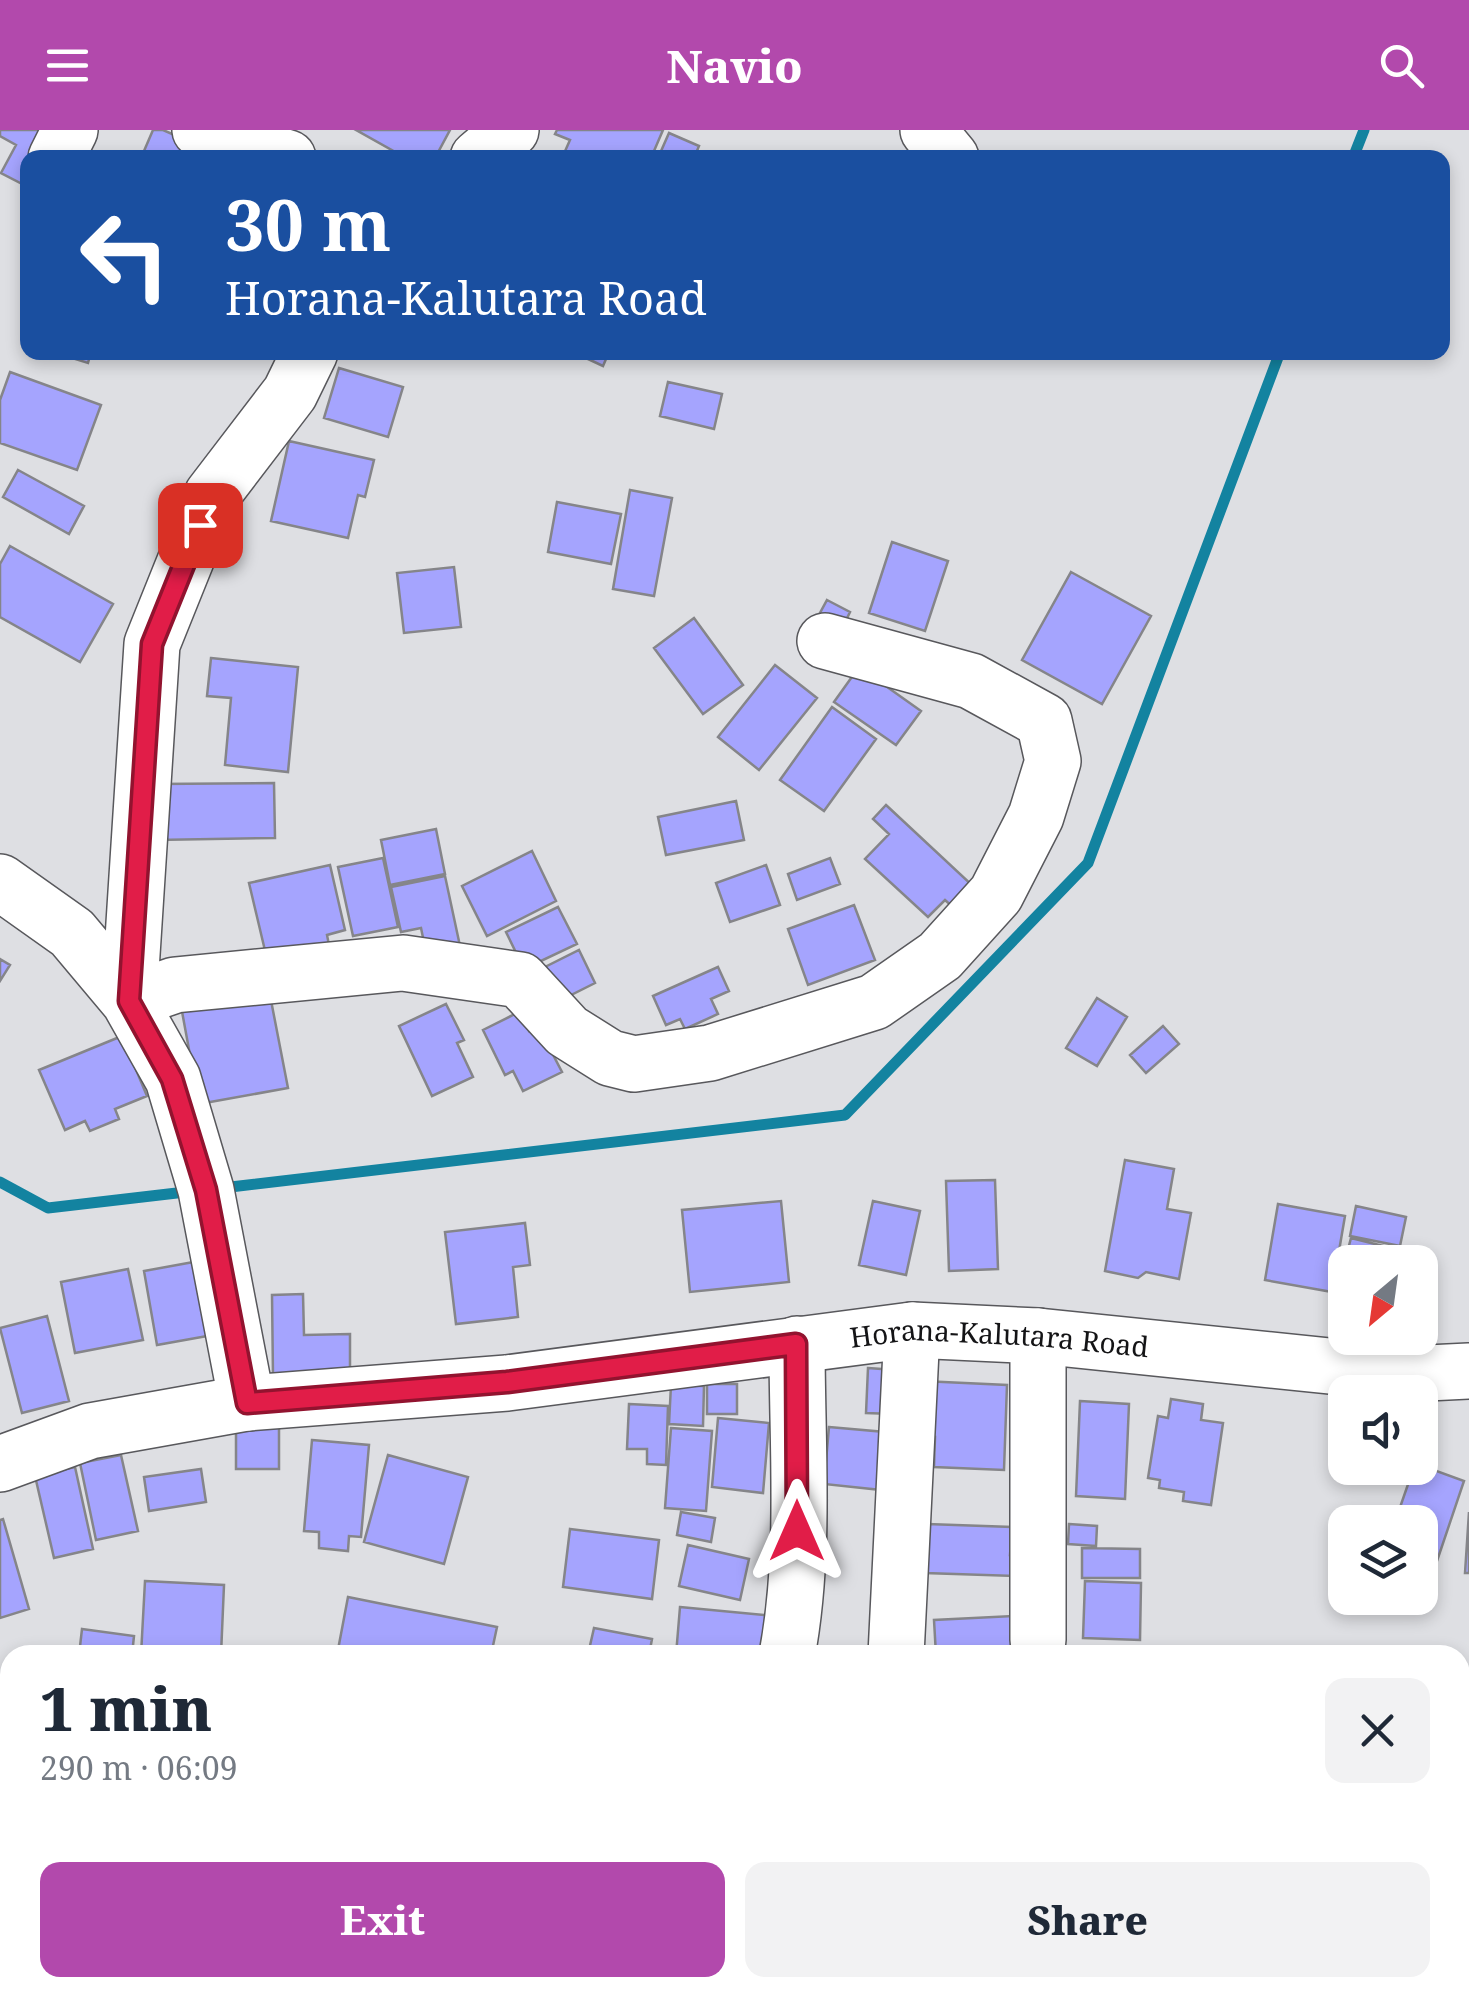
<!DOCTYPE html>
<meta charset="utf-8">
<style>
:root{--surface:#fff;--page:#f2f2f3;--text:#1f2937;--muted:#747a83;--accent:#b249ac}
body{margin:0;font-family:"Noto Serif",serif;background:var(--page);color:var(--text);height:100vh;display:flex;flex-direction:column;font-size:38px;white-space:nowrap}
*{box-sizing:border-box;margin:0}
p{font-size:32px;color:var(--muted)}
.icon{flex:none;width:55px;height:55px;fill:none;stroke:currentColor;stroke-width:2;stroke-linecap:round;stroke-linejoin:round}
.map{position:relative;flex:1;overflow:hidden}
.side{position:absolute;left:0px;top:1515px;width:1470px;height:352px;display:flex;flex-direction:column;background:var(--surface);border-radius:30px 30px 0 0;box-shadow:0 5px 15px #0003}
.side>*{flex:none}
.hud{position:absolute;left:20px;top:20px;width:1430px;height:210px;border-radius:20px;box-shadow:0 5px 15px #0003;background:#1a4fa0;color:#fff;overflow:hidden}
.needle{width:65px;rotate:209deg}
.buttons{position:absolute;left:1328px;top:1115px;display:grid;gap:20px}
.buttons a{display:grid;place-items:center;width:110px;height:110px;border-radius:20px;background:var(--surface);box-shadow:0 5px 15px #0003;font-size:50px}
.pin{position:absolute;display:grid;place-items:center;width:85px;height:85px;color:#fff;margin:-42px;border-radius:20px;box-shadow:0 5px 15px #0006}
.me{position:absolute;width:110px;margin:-55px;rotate:0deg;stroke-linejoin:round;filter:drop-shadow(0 0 8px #0008)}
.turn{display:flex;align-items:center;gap:35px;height:210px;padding:0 40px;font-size:45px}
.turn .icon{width:130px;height:130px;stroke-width:2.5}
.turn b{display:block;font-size:70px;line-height:85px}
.round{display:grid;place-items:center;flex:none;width:105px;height:105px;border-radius:20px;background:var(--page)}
.head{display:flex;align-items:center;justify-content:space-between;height:170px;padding:0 40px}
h1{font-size:60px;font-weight:800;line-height:75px}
.action{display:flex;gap:20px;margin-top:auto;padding:20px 40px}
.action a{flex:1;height:115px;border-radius:20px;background:var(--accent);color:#fff;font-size:40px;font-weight:800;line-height:115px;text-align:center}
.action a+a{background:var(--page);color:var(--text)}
header{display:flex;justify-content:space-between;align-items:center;height:130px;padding:0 40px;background:var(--accent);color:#fff;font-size:45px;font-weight:800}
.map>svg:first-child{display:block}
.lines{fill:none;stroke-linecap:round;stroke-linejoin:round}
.stream{stroke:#1383a0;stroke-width:11}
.building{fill:#a5a4fe;stroke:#858589;stroke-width:2.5}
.minor-casing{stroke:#58585c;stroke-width:58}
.major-casing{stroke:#58585c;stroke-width:58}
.minor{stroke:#fff;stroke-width:55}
.major{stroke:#fff;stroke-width:55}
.route-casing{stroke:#92132f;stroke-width:25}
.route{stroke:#e11d48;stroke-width:18}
.labels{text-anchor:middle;stroke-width:10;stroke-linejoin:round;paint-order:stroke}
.street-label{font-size:28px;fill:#141416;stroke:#dedfe3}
</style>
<header><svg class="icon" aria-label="menu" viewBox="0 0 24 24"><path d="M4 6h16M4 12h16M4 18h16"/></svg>Navio<svg class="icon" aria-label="search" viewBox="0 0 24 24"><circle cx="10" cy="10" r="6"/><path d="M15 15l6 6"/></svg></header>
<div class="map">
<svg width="1469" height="1867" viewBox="0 0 1469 1867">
<rect width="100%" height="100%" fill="#dedfe3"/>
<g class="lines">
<path class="stream" d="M1353,28l11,-28
M0,1052l48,26 146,-17
M222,1058l623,-73 243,-252 192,-511"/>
</g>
<path class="building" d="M0,0h68l-15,28h-25v29l-27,-14 15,-28 -16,-9z
M153,0h10l30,13 -7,15h-45z
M356,0h94l-15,28h-29z
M557,0h106l-12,28h-89l8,-18 -15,-6z
M669,3l30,13 -5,12h-36z
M53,222h38l-3,11z
M573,222h36l-6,14z
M339,238l64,19 -15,50 -64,-19z
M10,242l91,33 -24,65 -77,-27v-43z
M668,252l54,12 -8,35 -54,-13z
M289,311l85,19 -9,37 -7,-2 -10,43 -77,-17z
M18,340l66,36 -15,28 -66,-37z
M630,360l42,8 -18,98 -41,-7z
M557,372l64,12 -10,50 -63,-12z
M892,412l56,19 -23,70 -56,-18z
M10,416l103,58 -33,58 -80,-45v-53z
M454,437l7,60 -57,6 -7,-60z
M1071,442l80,44 -49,88 -80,-44z
M827,470l23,12 -12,25 -24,-13z
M694,488l49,67 -40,29 -49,-66z
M211,528l87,9 -10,105 -63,-7 6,-67 -24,-2z
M775,535l42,33 -58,72 -41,-33z
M859,537l62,44 -25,34 -62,-43z
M832,577l44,32 -52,72 -44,-31z
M274,653l1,55 -119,2 -1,-56z
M736,671l8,39 -78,15 -8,-38z
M886,675l88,82 -20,21 -9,-8 -17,17 -63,-58 24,-25 -16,-15z
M436,699l9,45 -55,11 -9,-45z
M532,721l24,50 -69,35 -25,-50z
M383,728l15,69 -45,9 -15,-69z
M830,728l10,26 -43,16 -9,-26z
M330,735l15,65 -18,5 2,10 -62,14 -18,-76z
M766,735l14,40 -50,17 -14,-39z
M445,746l15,70 -34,6 -5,-24 -20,4 -10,-45z
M854,775l21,55 -67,25 -20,-56z
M558,777l19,37 -53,25 -18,-37z
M579,820l16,33 -40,20 -16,-33z
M0,829l10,6 -10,16z
M718,837l11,24 -18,8 7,15 -33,15 -5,-10 -14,6 -13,-29z
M269,860l19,98 -89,16 -18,-98z
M1097,868l30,19 -30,49 -31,-18z
M446,874l18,36 -7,3 16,34 -41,19 -33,-70z
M519,882l10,19 9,-5 24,46 -39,19 -10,-20 -8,4 -22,-45z
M1163,896l16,18 -33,29 -16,-18z
M122,906l25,60 -32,13 4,10 -29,12 -5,-10 -20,9 -26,-60z
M1125,1030l49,9 -7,40 24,4 -12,66 -33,-7 -8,6 -33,-7z
M995,1050l3,89 -49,2 -3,-90z
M781,1071l8,81 -99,10 -8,-82z
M873,1071l47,10 -14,64 -47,-10z
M1278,1074l67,12 -13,76 -67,-12z
M1356,1076l50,11 -6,29 -50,-10z
M525,1093l5,42 -17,2 5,50 -62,7 -11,-92z
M1351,1108l48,12 -3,12h-51v10h-3z
M210,1129l14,74 -67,12 -13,-74z
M128,1139l15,71 -68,13 -14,-71z
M303,1164l1,41 46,-1v41l-77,1 -1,-81z
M47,1186l22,85 -47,12 -22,-85z
M868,1238l27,2 -2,44 -27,-1z
M922,1251l85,4 -3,85 -70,-3 1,-30h-15z
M707,1254h30v30h-30z
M671,1255l33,1 -1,40 -34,-2z
M1171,1269l32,5 -2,16 22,3 -12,82 -28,-4 1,-9 -25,-4 1,-8 -12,-2 10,-62 10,2z
M1080,1271l49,3 -4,95 -49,-3z
M629,1274l39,2 -2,59 -19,-1v-15h-20z
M718,1288l51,5 -6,70 -51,-6z
M236,1296h43v43h-43z
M829,1297l67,6 -5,58 -67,-7z
M671,1298l41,3 -6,80 -41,-3z
M312,1310l57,5 -8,92 -12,-1 -1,15 -29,-3v-16l-15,-1z
M121,1325l17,76 -42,9 -16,-77z
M388,1325l80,22 -24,87 -80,-22z
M75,1337l18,82 -39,9 -19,-82z
M201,1339l5,33 -57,9 -5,-34z
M1413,1340l18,7 3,-7 30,11 -27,80 -11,-3 -5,11 -1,-47h-55l5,-12 26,9z
M681,1382l34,6 -4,24 -34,-7z
M1469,1382v61h-4z
M3,1389l26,90 -29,9v-98z
M927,1394l85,3 -2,28h6l-1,21 -90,-3z
M1069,1394l28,2 -1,20 -28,-2z
M570,1399l89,11 -7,59 -89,-12z
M688,1415l61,14 -9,41 -61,-14z
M1082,1418l58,1v29h-58z
M145,1451l79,4 -3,70h-80z
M1085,1451l56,2 -1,57 -57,-2z
M348,1467l149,30 -6,28h-154z
M680,1477l94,9 -4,39h-94z
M1013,1486l2,39h-79l-2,-35z
M594,1498l58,11 -3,16h-33l-27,-5z
M82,1499l52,7 -2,19h-53z
M4,1587l6,6 -1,53 -9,-9v-46z
M1460,1589l9,2v100l-9,-2z
M0,1712l10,8v9l-10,13z
M1460,1721l9,1v77l-9,-1z
M1460,1822l9,1v44h-56l1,-9h46z
M56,1858h140l-4,9h-127l-11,-5z
M564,1858h63l-2,9h-27z
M687,1858l46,9h-48z
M910,1858h87l-2,9h-73l-13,-4z
M1007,1858h39l-2,9h-39z
M1325,1858h44l-1,9h-44z
M1372,1858h37l-1,6z"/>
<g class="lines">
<g class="minor-casing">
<path id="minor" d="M200,0l88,28
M928,0l23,28
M56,28l14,-28
M478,28l33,-28
M310,222l-20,41 -78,102 -60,149 -23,357 46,-16 228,-22 117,17 47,51 43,27 24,6 76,-11 164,-51 66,-46 56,-62 40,-78 17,-55 -9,-40 -73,-40 -146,-40
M0,752l72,51 57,68 44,78 33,111 41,213
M1038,1510v-304
M787,1525c19,-101 10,-208 10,-311
M896,1525l16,-325
M640,1867l4,-9
M863,1867l1,-9"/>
</g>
<g class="major-casing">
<g id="major">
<path id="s1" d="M0,1334l90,-33 157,-28 260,-20 405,-53 126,6 369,38 62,-3"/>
</g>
</g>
<use href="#minor" class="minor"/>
<use href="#major" class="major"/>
</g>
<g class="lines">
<g class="route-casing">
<path id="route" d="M200,395l-48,119 -23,357 43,78 34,111 41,213 260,-21 289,-38 1,187"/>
</g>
<use href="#route" class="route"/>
</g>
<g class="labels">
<g class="street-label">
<text dy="10" stroke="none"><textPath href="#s1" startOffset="1012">Horana-Kalutara Road</textPath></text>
</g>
</g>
</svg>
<div class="buttons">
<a><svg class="needle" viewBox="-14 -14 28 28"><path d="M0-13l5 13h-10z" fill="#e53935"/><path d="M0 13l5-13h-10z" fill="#747a83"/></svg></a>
<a><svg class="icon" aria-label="sound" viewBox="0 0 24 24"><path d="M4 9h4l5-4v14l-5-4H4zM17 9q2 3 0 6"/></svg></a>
<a><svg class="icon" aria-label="layers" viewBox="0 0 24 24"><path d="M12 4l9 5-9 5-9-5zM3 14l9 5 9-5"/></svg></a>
</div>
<div class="pin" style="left:200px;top:395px;background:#d93025"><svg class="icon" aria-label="arrive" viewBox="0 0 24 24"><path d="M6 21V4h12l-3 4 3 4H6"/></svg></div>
<svg class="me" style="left:797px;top:1401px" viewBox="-20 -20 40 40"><path d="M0-17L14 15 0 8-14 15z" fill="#e11d48" stroke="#fff" stroke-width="4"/></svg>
<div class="hud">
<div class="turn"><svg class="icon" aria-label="left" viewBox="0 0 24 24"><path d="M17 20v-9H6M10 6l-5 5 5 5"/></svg><div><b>30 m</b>Horana-Kalutara Road</div></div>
</div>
<section class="side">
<div class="head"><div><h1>1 min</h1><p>290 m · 06:09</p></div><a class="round"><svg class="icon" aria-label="close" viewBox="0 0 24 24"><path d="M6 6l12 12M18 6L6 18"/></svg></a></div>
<div class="action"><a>Exit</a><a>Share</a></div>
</section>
</div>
